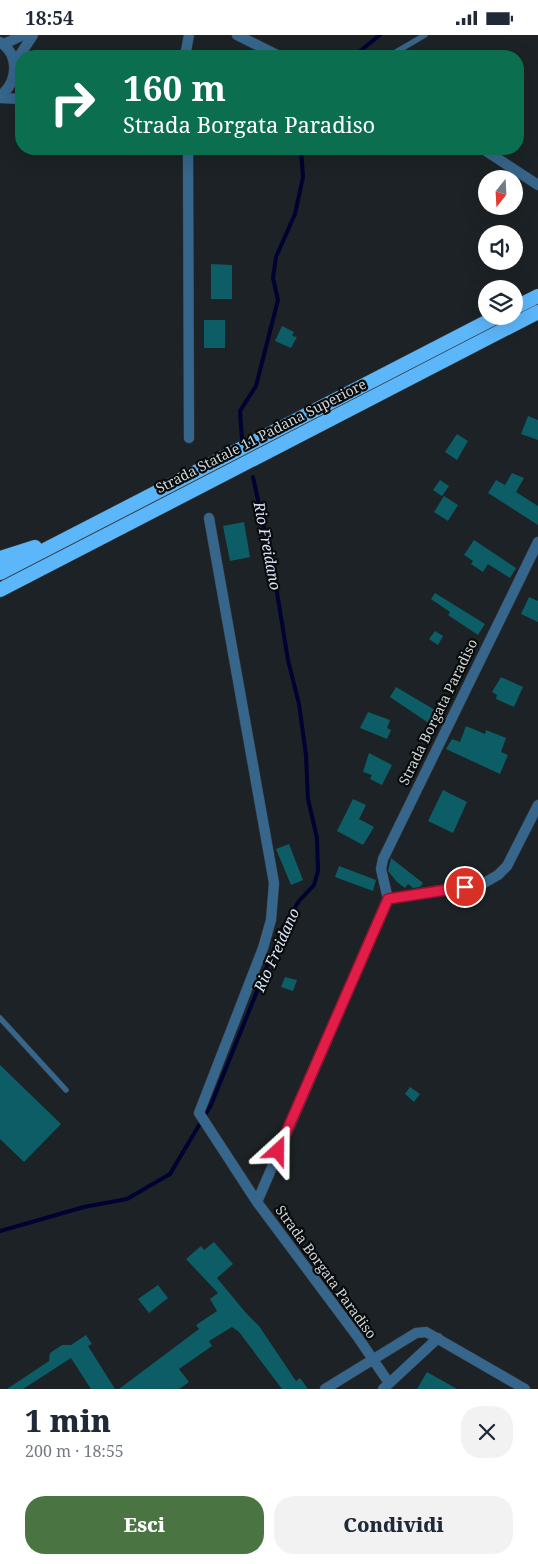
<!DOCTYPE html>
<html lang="it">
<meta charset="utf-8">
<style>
:root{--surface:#fff;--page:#f2f2f3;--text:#1f2937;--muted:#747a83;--accent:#4b7443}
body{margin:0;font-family:"Noto Serif",serif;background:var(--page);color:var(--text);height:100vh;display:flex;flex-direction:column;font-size:19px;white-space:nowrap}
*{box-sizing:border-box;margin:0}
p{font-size:16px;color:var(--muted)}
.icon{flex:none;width:28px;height:28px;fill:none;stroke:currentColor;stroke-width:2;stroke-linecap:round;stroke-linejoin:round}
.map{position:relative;height:1354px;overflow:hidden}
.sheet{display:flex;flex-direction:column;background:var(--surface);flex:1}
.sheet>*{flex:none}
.hud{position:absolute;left:15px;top:15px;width:509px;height:105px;border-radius:20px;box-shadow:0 5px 20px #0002;background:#0b6e4f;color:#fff;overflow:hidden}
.needle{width:32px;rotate:198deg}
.tools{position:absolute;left:478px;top:135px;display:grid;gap:10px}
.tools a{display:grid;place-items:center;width:45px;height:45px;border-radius:50%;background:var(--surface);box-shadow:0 5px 20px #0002;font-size:25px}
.pin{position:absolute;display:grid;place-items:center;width:42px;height:42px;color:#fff;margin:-21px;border:2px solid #fff;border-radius:50%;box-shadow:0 1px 5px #0007}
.me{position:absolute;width:55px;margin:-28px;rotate:24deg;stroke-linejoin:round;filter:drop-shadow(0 0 4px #0008)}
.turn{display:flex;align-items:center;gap:18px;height:105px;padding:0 25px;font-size:22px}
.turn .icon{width:65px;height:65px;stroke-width:2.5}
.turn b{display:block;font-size:35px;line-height:42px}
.round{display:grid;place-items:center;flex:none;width:52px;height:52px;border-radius:20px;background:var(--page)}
.head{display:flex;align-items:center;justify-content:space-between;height:85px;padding:0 25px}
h1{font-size:30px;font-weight:800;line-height:38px}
.primary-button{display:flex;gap:10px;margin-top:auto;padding:10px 25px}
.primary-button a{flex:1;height:58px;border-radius:20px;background:var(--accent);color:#fff;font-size:20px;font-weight:800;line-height:58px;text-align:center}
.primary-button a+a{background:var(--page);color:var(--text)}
.status{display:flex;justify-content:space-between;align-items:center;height:35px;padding:0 25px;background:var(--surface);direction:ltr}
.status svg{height:14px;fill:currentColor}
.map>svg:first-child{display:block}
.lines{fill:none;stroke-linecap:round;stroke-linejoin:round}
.stream{stroke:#000232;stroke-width:4}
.building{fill:#0d5d67}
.service-casing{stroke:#393e41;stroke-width:6}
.minor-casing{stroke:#393e41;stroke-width:11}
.tertiary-casing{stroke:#393e41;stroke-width:11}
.trunk-casing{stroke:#393e41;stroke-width:15}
.service{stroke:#36668c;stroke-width:5}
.minor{stroke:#36668c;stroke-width:10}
.tertiary{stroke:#36668c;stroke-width:10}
.trunk{stroke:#5cb6fa;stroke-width:14}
.route-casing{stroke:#92132f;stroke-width:12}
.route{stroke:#e11d48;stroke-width:9}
.labels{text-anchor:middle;stroke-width:4.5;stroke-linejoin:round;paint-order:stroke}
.street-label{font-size:14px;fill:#d0d4d6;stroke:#080b0c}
.water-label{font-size:15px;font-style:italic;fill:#d9e4f8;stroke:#080b0c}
</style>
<div class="status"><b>18:54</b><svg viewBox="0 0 49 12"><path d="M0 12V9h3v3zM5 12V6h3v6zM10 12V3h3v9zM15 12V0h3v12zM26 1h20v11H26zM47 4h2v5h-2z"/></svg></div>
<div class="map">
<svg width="538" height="1354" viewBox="0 0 538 1354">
<rect width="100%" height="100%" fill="#1c2225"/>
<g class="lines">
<path class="stream" d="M354,21l26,-21
M242,404l-2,-28 16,-25 22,-86 -5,-22 3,-21 19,-43 8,-37 -2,-28
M0,1196l84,-24 43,-8 43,-25 41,-69 72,-178 16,-26 15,-16 4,-14 -1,-33 -9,-39 -2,-44 -7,-51 -11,-44 -15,-92 -20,-91"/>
</g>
<path class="building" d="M211,229l21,1v34h-21z
M204,285h21v28h-21z
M282,291l12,6 -2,4 5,1 -6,11 -16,-7z
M528,381l10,4v20l-17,-6z
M457,399l11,7 -11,19 -12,-8z
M512,438l12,5 -8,14 22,14v19l-50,-32 8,-13 9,5z
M440,445l9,6 -7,10 -9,-6z
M444,461l14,9 -10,16 -14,-9z
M244,487l6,35 -20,4 -7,-35z
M474,505l42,28 -6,10 -22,-14 -5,8 -12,-8 2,-3 -9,-6z
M435,558l50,31 -7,11 -30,-20 2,-3 -19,-13z
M529,562l9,4v21l-17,-8z
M435,596l8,5 -5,9 -9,-6z
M501,642l22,10 -9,20 -18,-8 1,-4 -5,-3z
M396,652l44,26 -7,13 -43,-29z
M368,677l22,8 -3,8 4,2 -4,9 -27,-11z
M466,691l19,8 1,-4 20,8 -5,14 7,3 -8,19 -54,-25 6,-10 8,3z
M369,718l23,12 -10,20 -12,-6 2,-4 -9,-3z
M443,755l24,12 -14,31 -25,-12z
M353,764l13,6 -7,14 15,8 -11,18 -26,-14z
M289,809l14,36 -12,5 -15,-36z
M391,823l32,25 -3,4 -7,1 -5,-4 -3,4 -8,-6 -9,-11z
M339,831l37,14 -3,11 -38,-14z
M285,942l12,3 -4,11 -12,-4z
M0,1030l61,59 -37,38 -24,-23z
M410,1052l10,7 -6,8 -9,-8z
M214,1207l19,22 -16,14 29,35 13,13 37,55 4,-3 8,11h-26l-43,-57 -7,-5 -23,14 3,5 -33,23 10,13 -10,7h-60l80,-60 -3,-4 21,-14 -7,-12 8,-6 -32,-34 15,-13 3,4z
M158,1250l10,13 -19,15 -11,-14z
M86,1300l6,9 -4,2 27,43h-24l-20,-31 -48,31h-16l42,-28 1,-8 12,-8h9z
M427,1337l30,17h-40z"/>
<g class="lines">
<g class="service-casing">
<path id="service" d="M389,21l36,-21
M0,983l66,72"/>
</g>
<g class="minor-casing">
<path id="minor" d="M237,0l42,21
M185,21l4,-21
M0,63l21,1
M188,114l1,289
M483,114l55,36
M209,483l65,365 -3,37 -8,28 -64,165 58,89
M388,864l96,-16 14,-8 9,-9 31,-61
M389,1348l-32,-47 -100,-134 131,-303 -7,-30 2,-10 155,-317
M325,1354l91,-56 10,-1 99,57
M383,1354l55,-51"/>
</g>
<g class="tertiary-casing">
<path id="tertiary" d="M0,7c20,13 18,40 0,54
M4,9l19,-9
M14,29l19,-29"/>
</g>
<g class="trunk-casing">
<path id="trunk" d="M514,273l24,-12
M0,523l35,-11
M0,538l498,-257
M0,555l538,-278"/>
</g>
<use href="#service" class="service"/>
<use href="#minor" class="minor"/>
<use href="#tertiary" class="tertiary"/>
<use href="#trunk" class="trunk"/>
</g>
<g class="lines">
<g class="route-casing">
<path id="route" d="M278,1116l110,-252 77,-12"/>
</g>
<use href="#route" class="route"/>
</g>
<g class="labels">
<g class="street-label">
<text transform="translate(261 401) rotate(-27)" y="5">Strada Statale 11 Padana Superiore</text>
<text transform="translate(438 677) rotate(-64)" y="5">Strada Borgata Paradiso</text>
<text transform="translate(326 1237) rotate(54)" y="5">Strada Borgata Paradiso</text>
</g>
<g class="water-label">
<text transform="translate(267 511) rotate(79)" y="5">Rio Freidano</text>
<text transform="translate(277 915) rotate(-66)" y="5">Rio Freidano</text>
</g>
</g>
</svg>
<div class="tools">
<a><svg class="needle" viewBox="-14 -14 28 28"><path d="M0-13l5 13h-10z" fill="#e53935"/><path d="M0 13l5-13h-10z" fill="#747a83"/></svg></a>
<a><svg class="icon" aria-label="sound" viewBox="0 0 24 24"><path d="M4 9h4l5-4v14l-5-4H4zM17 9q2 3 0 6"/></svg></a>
<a><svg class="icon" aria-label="layers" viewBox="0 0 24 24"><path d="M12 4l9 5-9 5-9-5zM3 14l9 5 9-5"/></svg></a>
</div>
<div class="pin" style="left:465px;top:852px;background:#d93025"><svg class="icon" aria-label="arrive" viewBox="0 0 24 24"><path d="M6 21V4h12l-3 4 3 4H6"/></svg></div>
<svg class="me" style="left:278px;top:1116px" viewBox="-20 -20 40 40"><path d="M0-17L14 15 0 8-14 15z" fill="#e11d48" stroke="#fff" stroke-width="4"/></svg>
<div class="hud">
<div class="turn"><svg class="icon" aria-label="right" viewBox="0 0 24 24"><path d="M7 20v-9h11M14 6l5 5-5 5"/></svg><div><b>160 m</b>Strada Borgata Paradiso</div></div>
</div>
</div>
<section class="sheet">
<div class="head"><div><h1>1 min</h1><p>200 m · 18:55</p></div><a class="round"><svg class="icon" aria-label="close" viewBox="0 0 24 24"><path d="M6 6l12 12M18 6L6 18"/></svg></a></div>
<div class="primary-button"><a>Esci</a><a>Condividi</a></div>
</section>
